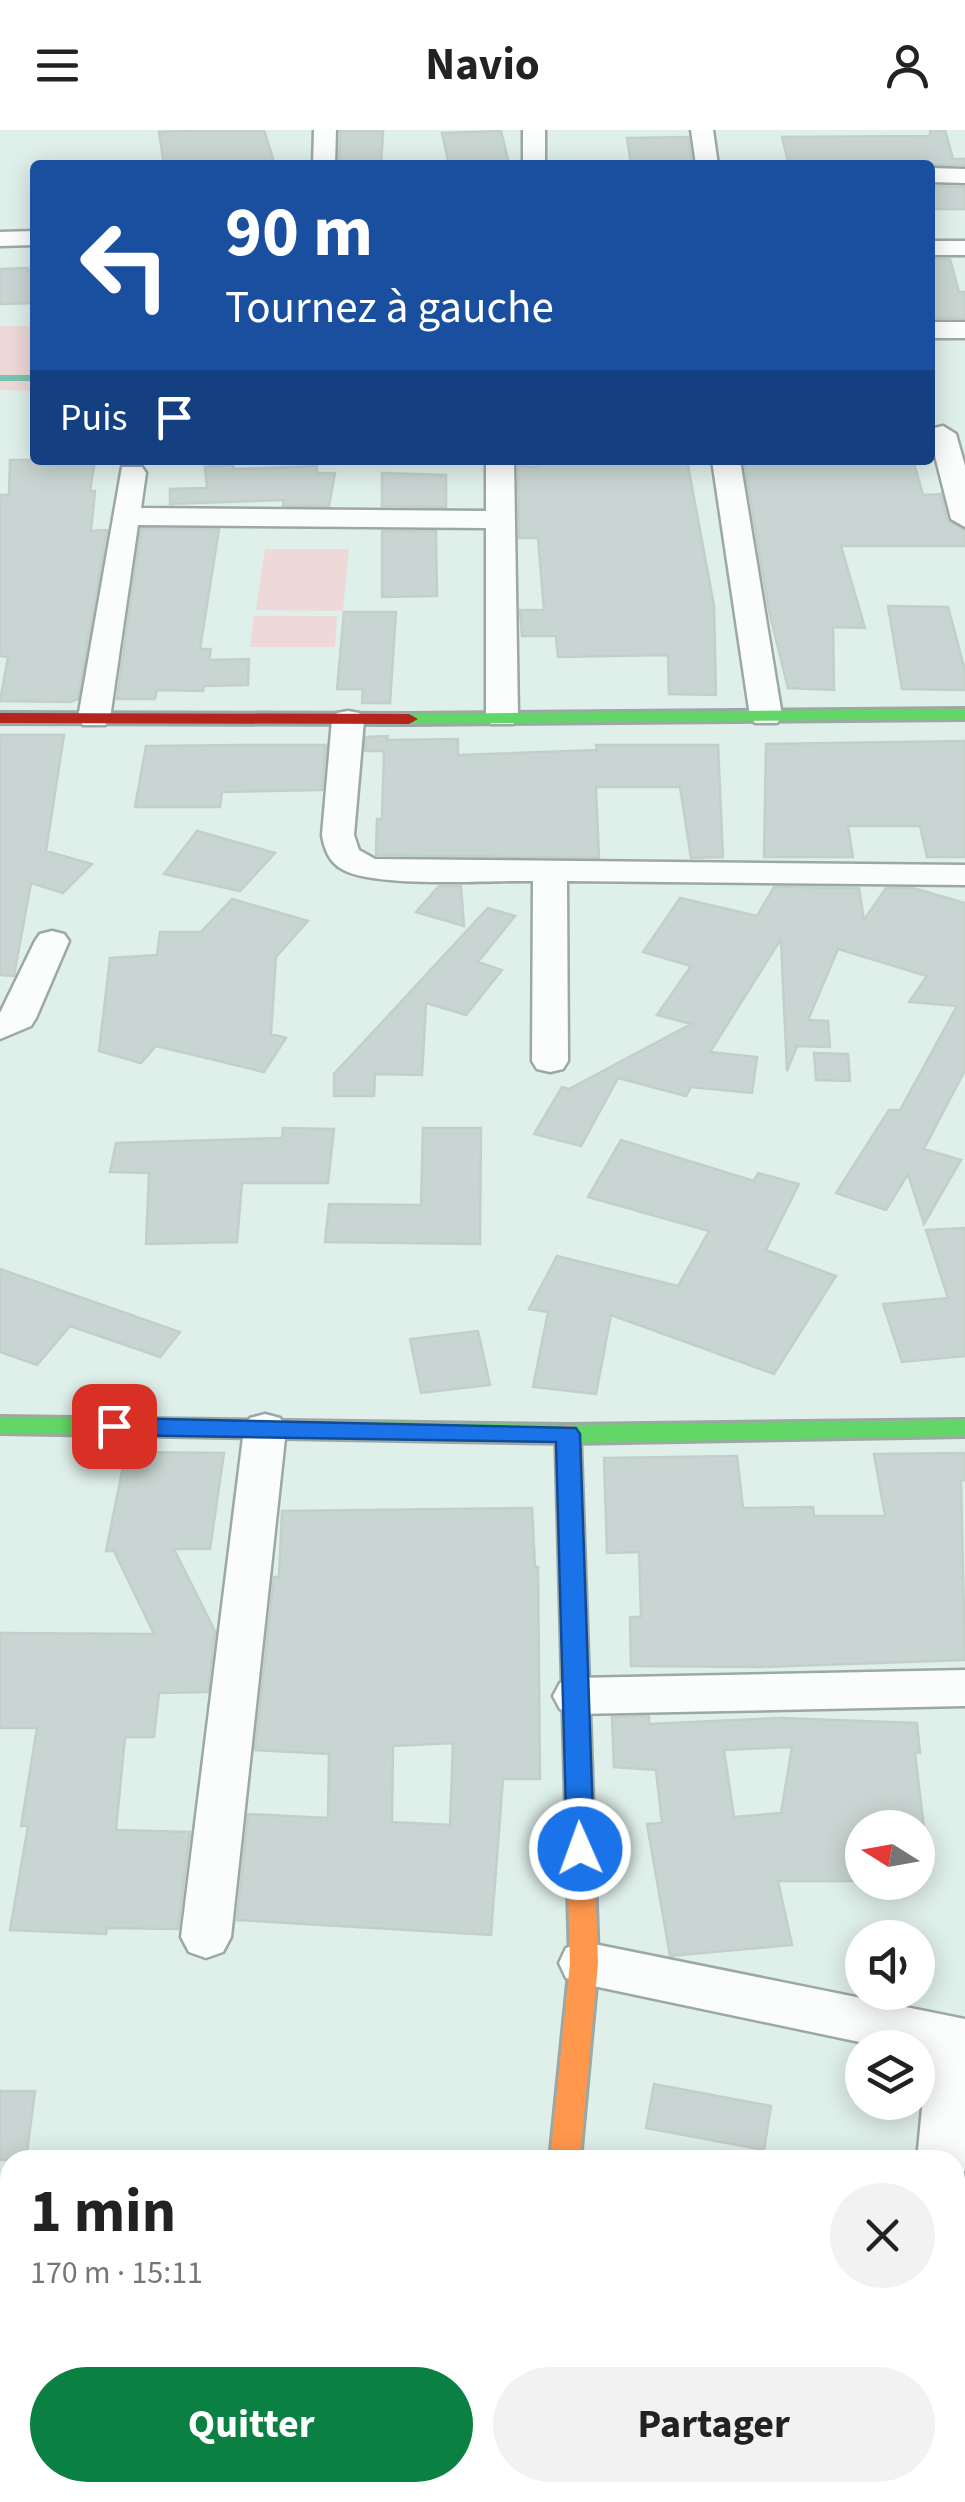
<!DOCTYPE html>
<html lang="fr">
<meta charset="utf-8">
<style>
:root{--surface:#fff;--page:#f2f2f2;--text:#222;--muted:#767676;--accent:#0b8043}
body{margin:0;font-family:"Source Sans 3",sans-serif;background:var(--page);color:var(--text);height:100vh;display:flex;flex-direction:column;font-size:38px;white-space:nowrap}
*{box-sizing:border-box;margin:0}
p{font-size:32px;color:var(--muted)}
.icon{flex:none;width:55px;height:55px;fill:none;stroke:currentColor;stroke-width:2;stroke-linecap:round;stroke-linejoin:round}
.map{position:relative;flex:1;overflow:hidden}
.details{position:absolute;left:0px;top:2020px;width:965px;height:352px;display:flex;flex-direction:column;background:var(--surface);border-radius:30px 30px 0 0;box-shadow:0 5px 25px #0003}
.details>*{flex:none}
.guide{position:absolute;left:30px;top:30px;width:905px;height:305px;border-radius:10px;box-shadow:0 5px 25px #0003;background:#1a4fa0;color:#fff;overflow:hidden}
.needle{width:65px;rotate:281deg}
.controls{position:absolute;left:845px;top:1680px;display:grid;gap:20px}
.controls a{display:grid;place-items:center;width:90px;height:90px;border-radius:50%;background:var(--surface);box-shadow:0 5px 25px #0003;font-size:50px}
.pin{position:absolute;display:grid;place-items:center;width:85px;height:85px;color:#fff;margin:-42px;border-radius:20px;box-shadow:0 5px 15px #0006}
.me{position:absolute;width:110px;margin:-55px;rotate:358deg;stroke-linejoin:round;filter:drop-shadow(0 0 8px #0008)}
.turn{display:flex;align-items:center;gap:35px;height:210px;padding:0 30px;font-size:45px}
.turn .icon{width:130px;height:130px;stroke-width:2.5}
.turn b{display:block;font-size:70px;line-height:85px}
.then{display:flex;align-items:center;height:95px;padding:0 30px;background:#0003;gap:20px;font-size:38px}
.round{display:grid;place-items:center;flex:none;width:105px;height:105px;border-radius:52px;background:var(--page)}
.head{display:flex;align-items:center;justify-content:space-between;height:170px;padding:0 30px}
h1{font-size:60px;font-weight:700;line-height:75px}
.cta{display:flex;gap:20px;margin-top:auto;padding:20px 30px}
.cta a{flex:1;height:115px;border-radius:60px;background:var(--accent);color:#fff;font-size:40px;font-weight:700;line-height:115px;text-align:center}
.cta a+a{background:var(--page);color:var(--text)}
header{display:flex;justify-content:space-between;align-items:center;height:130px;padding:0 30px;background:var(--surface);font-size:45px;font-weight:700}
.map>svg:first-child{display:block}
.green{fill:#eed8d8}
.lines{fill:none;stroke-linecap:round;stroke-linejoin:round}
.stream{stroke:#78c4b2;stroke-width:6}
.building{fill:#c9d5d2;stroke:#c2cfcb;stroke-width:2.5;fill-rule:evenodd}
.street-casing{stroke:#9ca8a4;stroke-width:5}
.fast-casing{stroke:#9ca8a4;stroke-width:6}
.slow-casing{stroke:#9ca8a4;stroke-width:6}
.jam-casing{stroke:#9ca8a4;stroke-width:6}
.street{fill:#fafdfc;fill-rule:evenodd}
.fast{fill:#63d668;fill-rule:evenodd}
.slow{fill:#ff974d;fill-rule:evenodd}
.jam{fill:#b3261e;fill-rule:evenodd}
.route{fill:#1a73e8;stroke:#114b97;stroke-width:2.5}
</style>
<header><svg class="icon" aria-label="menu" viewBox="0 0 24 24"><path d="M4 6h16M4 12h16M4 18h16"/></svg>Navio<svg class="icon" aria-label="person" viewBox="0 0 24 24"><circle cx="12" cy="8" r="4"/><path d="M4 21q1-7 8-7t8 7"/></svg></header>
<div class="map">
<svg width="965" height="2372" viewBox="0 0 965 2372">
<rect width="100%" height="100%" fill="#dfefea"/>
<path class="green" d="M0,196h35v65l-35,-1z
M265,419h84l-6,62 -87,-1z
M254,486h83l-2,31h-85z"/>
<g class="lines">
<path class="stream" d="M0,248h35"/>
</g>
<path class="building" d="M202,0h62l11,35h-111l-5,-33z
M930,0h15l8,29h12v6h-176l-7,-28 148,-1z
M340,1h43l-2,34h-42z
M501,1l8,33 -60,1 -7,-32z
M688,7l4,28h-61l-4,-27z
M930,56l35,1v22h-35z
M930,129h20l9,33h6v26h-35z
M28,138l-1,3h8v32l-35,1v-35z
M10,330h85l-5,31h5l-4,40 16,-1 -29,169 -8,3 -70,-1 8,-44 -8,-1v-161h9z
M537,330h150l27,146 2,89 -47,-1 -1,-39 -110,2 -2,-21h-34l-2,-26h24l-6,-72h-19l-1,-72 20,1z
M744,330h169l10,35 18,-1 6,26 18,11v15h-124l24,82 -32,-1 1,63 -46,-2 -19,-77z
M233,335l1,4 83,-3v7h18l-6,33h-46l1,-6 -114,4v-15l37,-1 -2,-21z
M382,343l64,2v32l-64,-1z
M141,399h78l-19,120h11l-2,11 40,-1 -1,26 -44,1 -1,5 -46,-1 -2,9h-38z
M382,401h54l1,65 -55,1z
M888,476l60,1 17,63v20l-63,-1z
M344,482h52l-6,91h-28l1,-14h-26z
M0,605h64l-18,116 46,13 -29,29 -32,-10 -17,93 -14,-1z
M388,606l-1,4 71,-1v16l139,-5 -1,-5h122l5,112 -32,1 -11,-71h-84l3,71 -223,-3 1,-36h5l2,-68h-19l1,-14z
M965,611v116h-38l-7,-31h-72l5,31h-89l2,-113z
M242,615h84l-4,45 -100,2 -2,15h-85l11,-61z
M197,701l78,22 -35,38 -76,-17z
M439,756h22l3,40 -48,-14z
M774,757l85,1 5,32 22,-32h27l52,15v167l-41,79 37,11 -37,64 -16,-50 -22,36 -50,-17 53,-83h11l57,-104 -48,-4 18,-26 -89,-27 -30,71 20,1 2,26 -33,-1 -10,25 -6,-132 -71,113 47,5 -5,36 -61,-6 -5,9 -68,-18 -37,68 -47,-12 28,-47 7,2 122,-65 -34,-9 34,-49 -48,-14 37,-54 77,18z
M232,769l76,22 -32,36 -5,77 15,4 -22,34 -108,-26 -15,17 -42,-12 11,-93 47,-3 3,-23h41z
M488,778l27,8 -37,46 24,8 -36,45 -40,-12 -4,72 -47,-1 -1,22h-40v-22z
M814,923l34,1 2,27 -34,-1z
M283,998l51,1 -6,54h-86l-5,59 -91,2 3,-71 -39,-1 6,-29 166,-5z
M423,998h58l-1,116 -155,-2 4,-38 92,1z
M621,1010l133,41 4,-8 41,11 -33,66 70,26 -62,98 -163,-59 -15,79 -63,-7 15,-75 -19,-3 28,-53 121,30 31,-55 -121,-34z
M965,1098v128l-63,6 -19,-58 65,-6 -22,-68z
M0,1139l180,63 -20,25 -90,-31 -33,39 -37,-13z
M478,1201l12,54 -69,8 -11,-54z
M126,1322l98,1 -14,96h-36l41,82 -7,61 -49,1 -5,44h-29l-9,93 74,2 -12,97 -71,-1 -1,6 -96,-4 18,-104h-7l16,-98h-37v-95l154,1 -40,-83h-8z
M965,1323v27h-4l4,180 -206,7 -128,-1 -1,-49h11l-2,-65 -32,1 -3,-95 133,-2 6,52 70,-1 1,9h71l-11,-62z
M532,1378l3,59h3l2,212h-37l-12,156 -254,-15 11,-106 80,4 1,-64 -74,-4 19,-173h5l3,-66zM453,1613l-3,82 -58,-3 1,-76z
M649,1586v8l132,-6 136,5 3,30h-5l9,75h-62v53h-84l14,64 -122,11 -23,-132 15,-1 -6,-53 -42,-3 -2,-50zM792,1617l-11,66 -47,4 -10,-67z
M654,1954l117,22 -7,44 -118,-22z
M0,1961h35l-9,69h-26z"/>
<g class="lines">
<g class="street-casing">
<path id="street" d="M314,0h22l-1,35h-22z
M523,0h22v35h-22z
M691,0h22l5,35h-22z
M930,38l35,1v14l-35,-1z
M35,101v14l-35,1v-14z
M930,111h35v14h-35z
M930,192h35v16h-35z
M943,296l13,8 9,32v61l-14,-8 -21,-83 4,-8z
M486,330h28l4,257 -5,7h-22l-5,-7v-189l-348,-3 -28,193 -5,7h-22l-5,-7 44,-251h20l4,6 -5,35 345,3z
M712,330h28l42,256 -5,7h-22l-5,-7z
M348,581l11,2 5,7 -10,115 5,15 16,9 590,6v20l-398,-4 1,180 -5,8 -13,3 -13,-3 -5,-8 1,-180c-41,-1 -162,8 -193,-13 -11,-7 -16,-20 -18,-33l10,-115 5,-7z
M52,801l12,3 5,7 -33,77 -5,8 -31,13v-26l35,-72 5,-7z
M265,1284l15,4 6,11 -55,508 -8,15 -17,6 -17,-6 -8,-15 63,-508 6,-11z
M965,1540v36l-389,8 -16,-5 -7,-13 7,-13 16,-5z
M584,1812l381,77v151l-3,7 -7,3v-20h-38l10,-104 -9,-2v-6h-30l-304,-64 -18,-6 -7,-15 7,-15z
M0,2234h10v54h-10z
M476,2362h58l-1,10h-58z
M884,2362h58l-1,10h-58z"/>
</g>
<g class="fast-casing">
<path id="fast" d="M965,579v10l-556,5 -9,-5 9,-5z
M0,1287l568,8 397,-5v16l-397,7 -568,-10z"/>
</g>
<g class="slow-casing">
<path id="slow" d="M568,1295l8,3 4,6 18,529 -18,197h-30l20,-197 -14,-529 4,-6z"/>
</g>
<g class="jam-casing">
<path id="jam" d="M0,583l409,1 9,5 -9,5 -409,-1z"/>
</g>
<use href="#street" class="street"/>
<use href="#fast" class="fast"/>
<use href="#slow" class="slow"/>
<use href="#jam" class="jam"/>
</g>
<path class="route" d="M114,1288l462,10 4,6 14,415 -4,8 -10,3 -9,-3 -4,-8 -11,-407 -442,-7 -12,-9z"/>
</svg>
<div class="controls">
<a><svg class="needle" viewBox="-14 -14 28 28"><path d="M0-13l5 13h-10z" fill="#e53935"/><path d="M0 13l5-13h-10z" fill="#767676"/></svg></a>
<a><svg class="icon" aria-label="sound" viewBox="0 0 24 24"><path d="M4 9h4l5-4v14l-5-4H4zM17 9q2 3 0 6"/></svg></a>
<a><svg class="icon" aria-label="layers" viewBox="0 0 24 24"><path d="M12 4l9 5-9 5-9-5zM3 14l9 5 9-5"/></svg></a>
</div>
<div class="pin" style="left:114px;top:1296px;background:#d93025"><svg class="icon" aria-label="arrive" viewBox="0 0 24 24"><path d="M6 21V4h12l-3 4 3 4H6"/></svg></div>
<svg class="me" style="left:580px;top:1719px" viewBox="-20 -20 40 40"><circle r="17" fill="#1a73e8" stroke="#fff" stroke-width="3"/><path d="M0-11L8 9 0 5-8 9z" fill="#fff"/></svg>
<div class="guide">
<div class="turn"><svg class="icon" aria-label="left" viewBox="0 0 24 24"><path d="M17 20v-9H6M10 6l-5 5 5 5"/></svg><div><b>90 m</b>Tournez à gauche</div></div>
<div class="then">Puis<svg class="icon" aria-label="arrive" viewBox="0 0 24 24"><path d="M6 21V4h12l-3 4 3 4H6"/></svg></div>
</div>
<section class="details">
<div class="head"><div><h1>1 min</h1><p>170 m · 15:11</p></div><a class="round"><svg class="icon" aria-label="close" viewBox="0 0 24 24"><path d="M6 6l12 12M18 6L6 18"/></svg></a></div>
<div class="cta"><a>Quitter</a><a>Partager</a></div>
</section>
</div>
